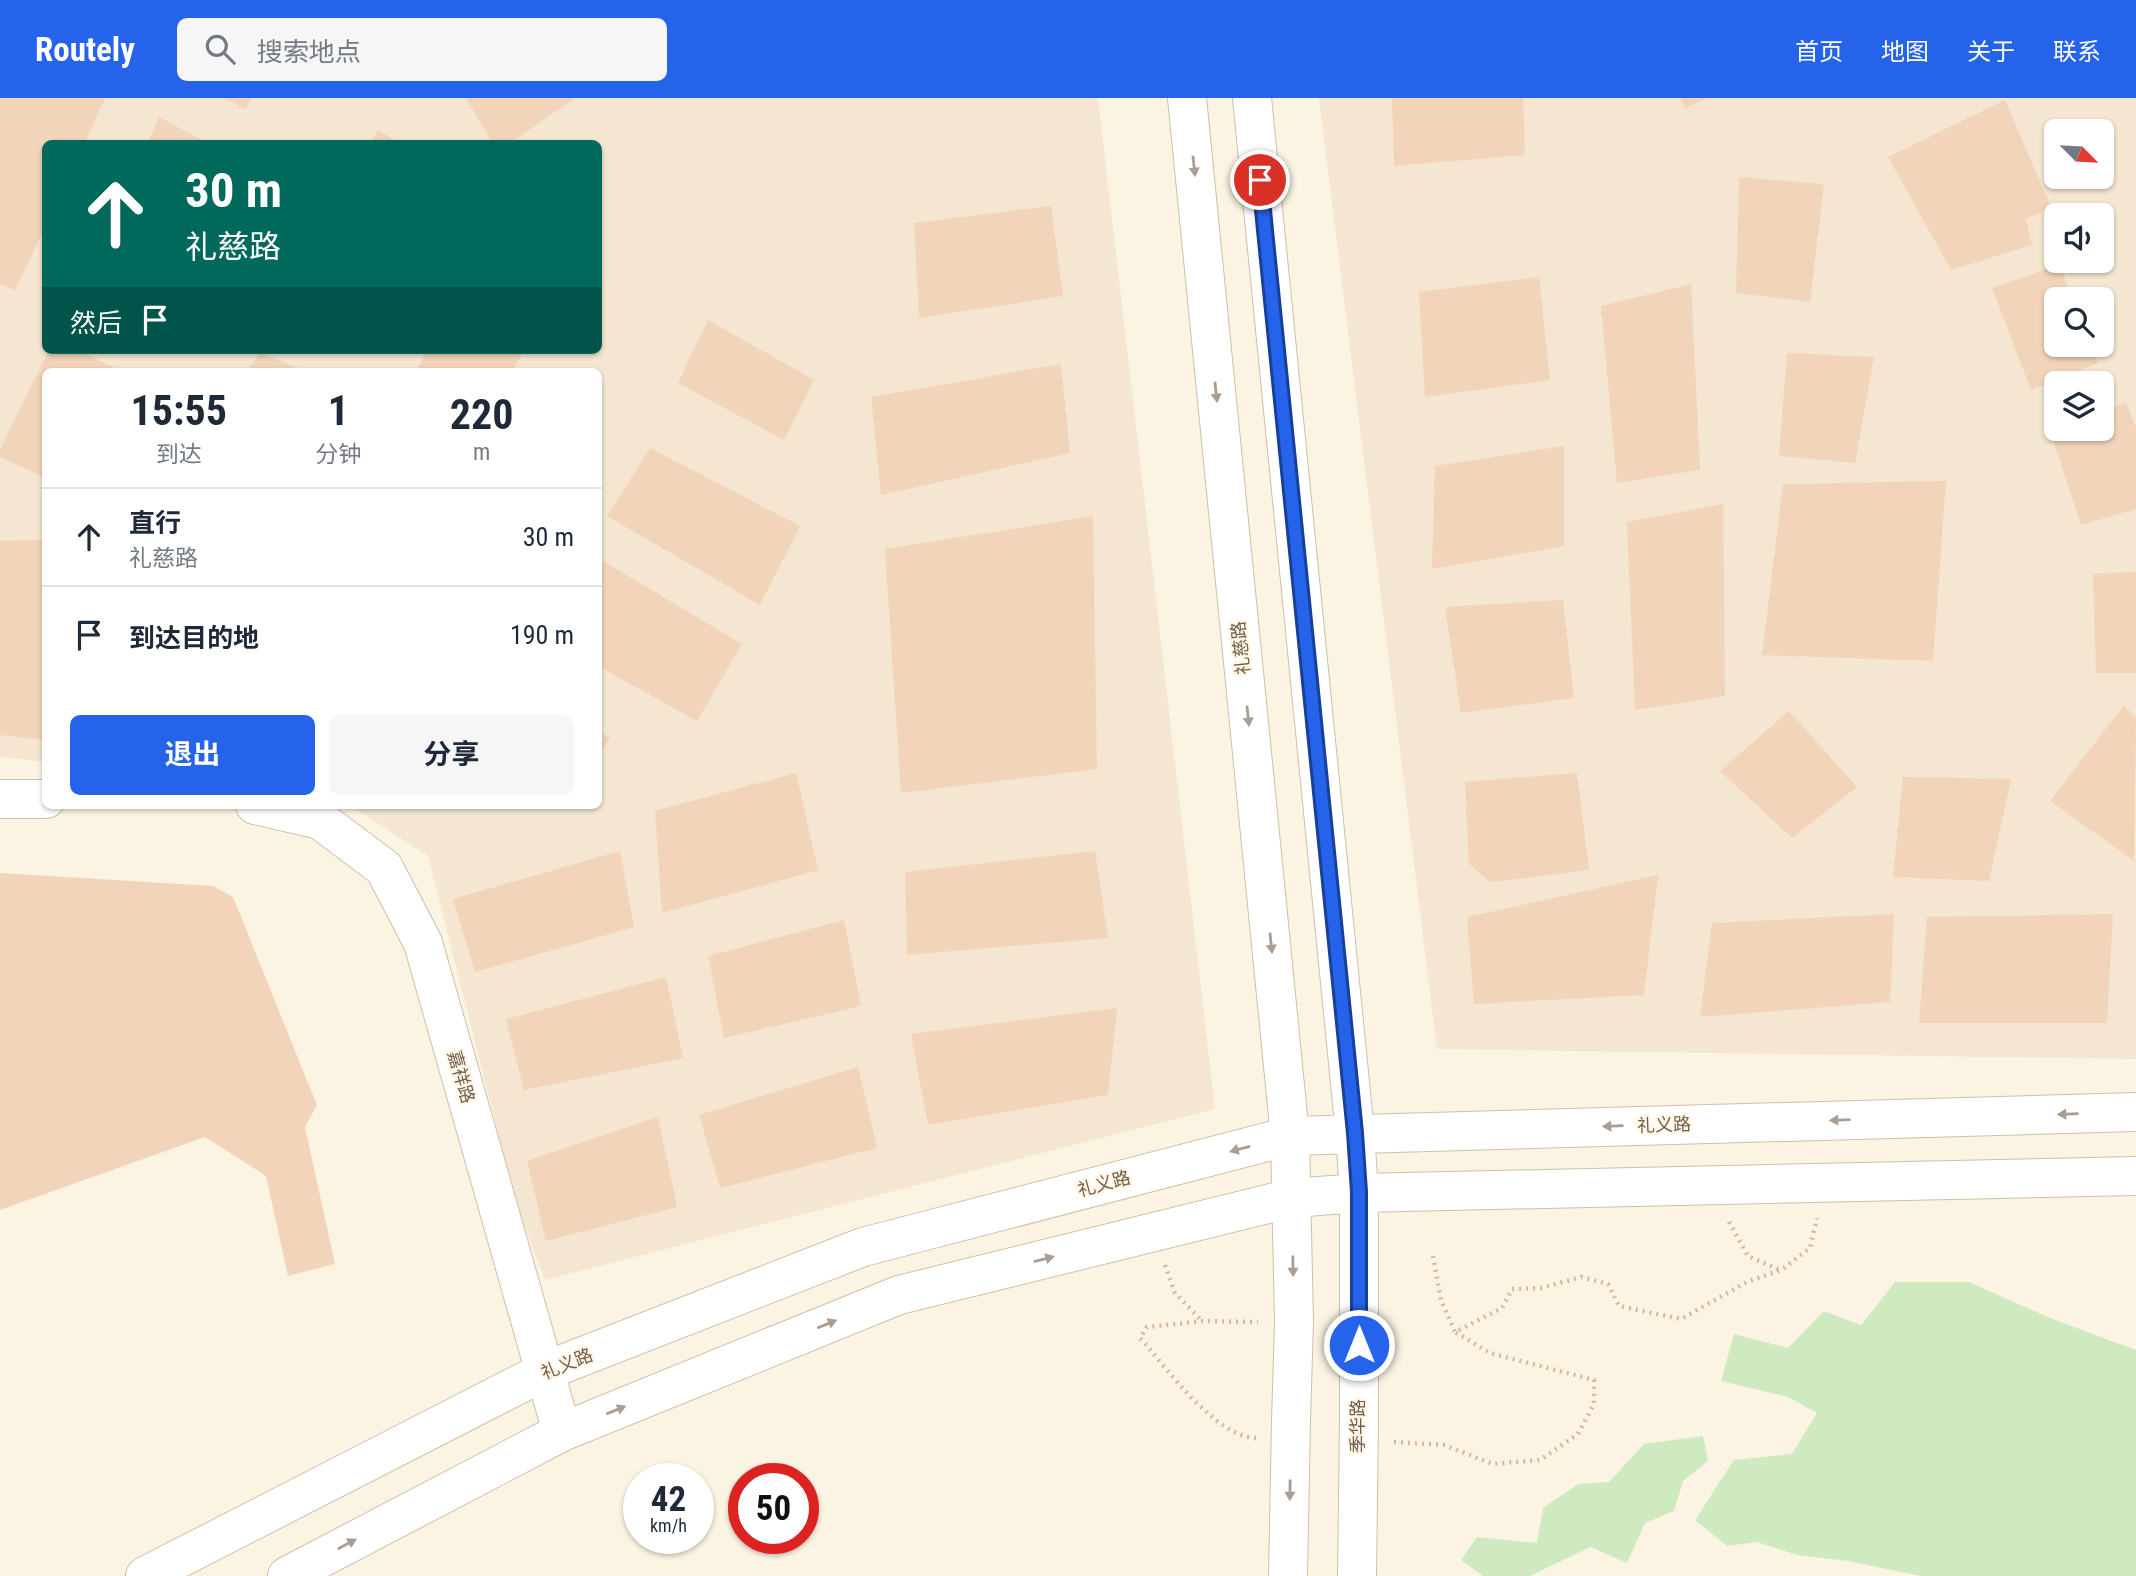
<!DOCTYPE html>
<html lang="zh">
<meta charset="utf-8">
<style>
:root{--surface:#fff;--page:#f6f6f7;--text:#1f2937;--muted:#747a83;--line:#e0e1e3;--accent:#2563eb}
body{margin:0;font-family:"Roboto Condensed","Noto Sans SC",sans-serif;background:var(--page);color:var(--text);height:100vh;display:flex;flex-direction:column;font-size:26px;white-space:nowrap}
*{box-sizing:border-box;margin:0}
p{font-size:23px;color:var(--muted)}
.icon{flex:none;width:38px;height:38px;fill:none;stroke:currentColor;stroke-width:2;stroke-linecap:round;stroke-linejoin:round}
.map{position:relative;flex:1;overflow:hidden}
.details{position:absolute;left:42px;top:270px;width:560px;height:441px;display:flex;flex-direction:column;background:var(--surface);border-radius:10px;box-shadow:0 2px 5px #0004}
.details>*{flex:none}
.guide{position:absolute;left:42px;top:42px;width:560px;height:214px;border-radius:10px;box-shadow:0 2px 5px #0004;background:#00695c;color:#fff;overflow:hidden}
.needle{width:46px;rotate:114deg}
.controls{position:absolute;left:2044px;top:21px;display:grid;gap:14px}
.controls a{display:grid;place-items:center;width:70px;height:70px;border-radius:10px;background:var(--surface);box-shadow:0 2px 5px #0004;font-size:35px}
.speed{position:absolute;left:623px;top:1365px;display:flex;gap:14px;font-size:35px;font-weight:700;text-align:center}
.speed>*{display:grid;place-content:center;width:91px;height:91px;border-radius:50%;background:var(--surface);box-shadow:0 2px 5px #0004;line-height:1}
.speed small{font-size:18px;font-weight:400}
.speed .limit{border:10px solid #d22;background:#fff;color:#111}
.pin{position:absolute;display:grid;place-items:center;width:60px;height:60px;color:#fff;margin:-30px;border:4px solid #fff;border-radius:50%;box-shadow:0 2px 7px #0007}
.me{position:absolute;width:77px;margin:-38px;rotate:0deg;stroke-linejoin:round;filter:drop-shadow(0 0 5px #0008)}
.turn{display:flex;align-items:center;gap:24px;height:147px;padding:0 28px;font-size:32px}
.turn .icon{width:91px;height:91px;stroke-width:2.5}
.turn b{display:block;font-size:49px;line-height:60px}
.then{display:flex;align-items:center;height:66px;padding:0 28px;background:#0003;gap:14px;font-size:26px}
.eta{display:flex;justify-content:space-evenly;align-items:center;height:119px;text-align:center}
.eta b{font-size:42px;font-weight:700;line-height:49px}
.primary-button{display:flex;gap:14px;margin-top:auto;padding:14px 28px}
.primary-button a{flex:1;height:80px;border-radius:10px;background:var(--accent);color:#fff;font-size:28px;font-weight:700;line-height:80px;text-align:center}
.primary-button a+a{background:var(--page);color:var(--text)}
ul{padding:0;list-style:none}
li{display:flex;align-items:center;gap:21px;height:98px;padding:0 28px;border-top:2px solid var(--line)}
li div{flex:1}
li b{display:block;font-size:26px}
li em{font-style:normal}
header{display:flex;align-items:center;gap:42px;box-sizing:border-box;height:98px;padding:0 35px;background:var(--accent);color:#fff}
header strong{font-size:33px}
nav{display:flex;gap:38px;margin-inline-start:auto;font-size:24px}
.search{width:490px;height:63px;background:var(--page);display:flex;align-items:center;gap:18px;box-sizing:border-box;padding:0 24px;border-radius:10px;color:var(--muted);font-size:26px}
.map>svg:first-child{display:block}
.residential{fill:#f4e6d1;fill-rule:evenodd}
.green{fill:#cfe9c1}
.building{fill:#f1d4ba}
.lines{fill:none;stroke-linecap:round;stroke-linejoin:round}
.secondary-casing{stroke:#d2bea9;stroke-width:40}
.path{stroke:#d6b79d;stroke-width:4.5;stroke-dasharray:2 5;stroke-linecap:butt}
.secondary{stroke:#fff;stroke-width:38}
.secondary-bridge-casing{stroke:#d2bea9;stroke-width:40;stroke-linecap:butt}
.secondary-bridge{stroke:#fff;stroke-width:38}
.oneway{fill:#ac9d92}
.route-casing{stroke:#184099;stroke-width:18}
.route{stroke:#2563eb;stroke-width:12}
.labels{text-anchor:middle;stroke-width:5;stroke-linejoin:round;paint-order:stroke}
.street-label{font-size:18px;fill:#745b49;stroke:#fff8e9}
</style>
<header>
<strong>Routely</strong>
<div class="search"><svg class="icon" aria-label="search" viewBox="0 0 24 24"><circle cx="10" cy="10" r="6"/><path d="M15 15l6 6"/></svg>搜索地点</div>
<nav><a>首页</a><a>地图</a><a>关于</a><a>联系</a></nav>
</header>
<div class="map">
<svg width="2136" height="1478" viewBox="0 0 2136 1478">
<rect width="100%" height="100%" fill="#fcf4e2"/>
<path class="residential" d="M0,0h1098l117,1011 -670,171 -29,-76 -88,-348 -78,-51h248v-434h-552l-1,391 -45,-5zM46,46h552v206h-552z
M1319,0h817v961l-699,-10zM2056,33h46v46h-46zM2056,117h46v46h-46zM2056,201h46v46h-46zM2056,285h46v46h-46z"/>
<path class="green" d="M1895,1184h74l81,36 86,32v226h-215l-73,-15 -51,-6 -40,-13 -30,4 -32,-26 39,-60 58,-6 25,-41 -29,-16 -67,-16 13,-47 54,14 36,-37 37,14z
M1703,1338l5,25 -25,20 -9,30 -29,12 -18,40 -37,-16 -60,29h-47l-22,-16 16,-23 60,6 6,-35 35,-24 31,-2 35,-38z"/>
<path class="building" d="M0,0h105l-21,46h-38v81l-31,65 -15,-6z
M224,0h28l-6,11z
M466,0h109l-66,46h-16z
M1392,0h131l2,57 -131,11z
M1680,0h28l-23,10z
M2005,2l46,108 -25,11 6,26 -81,25 -63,-113z
M159,19l50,27h-62z
M378,32l23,14h-31z
M1739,79l85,7 -14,118 -74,-9z
M1051,108l12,90 -144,22 -5,-95z
M2059,167l14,34h-17v46h35l7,18 -67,27 -39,-102z
M1539,179l11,103 -125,17 -6,-105z
M1691,186l9,186 -83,13 -16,-177z
M708,222l106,60 -30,60 -106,-57z
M49,252h29l43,21h-75v107l-46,-21v-7z
M427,252h97l-12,21h-96z
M260,254l44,19h-56z
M1787,255l87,4 -19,106 -76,-7z
M1061,266l9,89 -189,42 -10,-98z
M2126,304l10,26v81l-55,16 -30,-91 13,-5h38v-17z
M1564,348v100l-132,23 3,-103z
M650,350l150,78 -40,79 -153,-89z
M1946,383l-13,180 -171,-6 21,-171z
M1723,406l2,192 -90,14 -8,-188z
M1093,418l4,253 -196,24 -16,-244z
M46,442v200l-46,-5v-194z
M598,460l144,86 -45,77 -99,-55z
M2136,474v101h-40l-3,-99z
M1563,502l11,98 -113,15 -16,-106z
M2124,607l12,13 -2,143 -84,-60z
M1789,613l68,76 -65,51 -72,-67z
M598,633l12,7 -12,19z
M796,675l22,97 -156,43 -7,-102z
M1577,675l12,97 -99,12 -21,-18 -4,-82z
M1903,679l108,2 -22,102 -96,-4z
M620,753l14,76 -159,45 -22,-73z
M1095,753l13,87 -201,17 -2,-83z
M0,775l213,13 20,11 84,208 -12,22 30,137 -47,12 -22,-100 -61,-39 -205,73z
M1658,777l-14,120 -170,9 -7,-87z
M1894,816l-4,88 -190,15 12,-94z
M2113,816l-6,109h-188l8,-106z
M844,822l17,86 -137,32 -16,-82z
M666,879l17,81 -159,32 -18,-71z
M1117,910l-9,87 -180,30 -17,-91z
M858,969l19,81 -157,40 -21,-73z
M658,1019l19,90 -131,34 -19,-80z"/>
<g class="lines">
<g class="secondary-casing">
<path id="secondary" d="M1187,0l103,1038 4,186 -3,99
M1252,0l103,1035 4,60v228
M0,701h46
M255,707l65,15 64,48 39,75 139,489
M145,1478l400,-205 318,-124 427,-111 846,-24
M287,1478l275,-144 337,-137 393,-97 67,-5 777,-17"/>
</g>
<path class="path" d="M1729,1124l19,34 32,14
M1433,1158l8,44 14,32 47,-24 10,-19 29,-1 41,-11 26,7 11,22 62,13 66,-37 34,-12 29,-22 7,-30
M1165,1167l10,28 27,28
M1256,1340c-41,-1 -90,-71 -116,-100l7,-11 56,-6 55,1
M1394,1344l50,3 49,19 47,-4 38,-26 16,-30v-24l-104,-27 -35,-21"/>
<use href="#secondary" class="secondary"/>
<g class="secondary-bridge-casing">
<path id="secondary-bridge" d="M1288,1478l3,-155
M1357,1478l2,-155"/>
</g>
<use href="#secondary-bridge" class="secondary-bridge"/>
</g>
<defs><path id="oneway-solid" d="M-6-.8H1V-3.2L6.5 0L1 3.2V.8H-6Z" transform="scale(1.75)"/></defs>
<g class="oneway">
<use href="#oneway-solid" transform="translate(1194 68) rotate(84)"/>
<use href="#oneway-solid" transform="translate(1216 294) rotate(84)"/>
<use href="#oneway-solid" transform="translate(1248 618) rotate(84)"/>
<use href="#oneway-solid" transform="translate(1271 845) rotate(84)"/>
<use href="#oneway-solid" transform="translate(2068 1016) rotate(178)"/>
<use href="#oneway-solid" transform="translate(1840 1022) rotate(178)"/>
<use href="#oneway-solid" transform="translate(1613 1028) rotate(178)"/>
<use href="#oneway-solid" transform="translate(1240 1051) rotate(165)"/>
<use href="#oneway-solid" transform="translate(1044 1161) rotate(-14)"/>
<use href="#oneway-solid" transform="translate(1293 1168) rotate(89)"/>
<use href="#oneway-solid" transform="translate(827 1226) rotate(-22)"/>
<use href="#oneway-solid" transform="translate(616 1312) rotate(-22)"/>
<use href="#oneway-solid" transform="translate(1290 1392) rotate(91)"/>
<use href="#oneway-solid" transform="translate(347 1446) rotate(-28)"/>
</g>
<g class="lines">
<g class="route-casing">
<path id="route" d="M1260,82l95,953 4,59v153"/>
</g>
<use href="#route" class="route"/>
</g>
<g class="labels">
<g class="street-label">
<text transform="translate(1241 550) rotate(-96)" y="6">礼慈路</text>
<text transform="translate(461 979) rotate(74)" y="6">嘉祥路</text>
<text transform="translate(1664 1027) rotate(-2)" y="6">礼义路</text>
<text transform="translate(1104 1086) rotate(-15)" y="6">礼义路</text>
<text transform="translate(567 1266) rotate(-22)" y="6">礼义路</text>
<text transform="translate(1358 1328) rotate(-90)" y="6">季华路</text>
</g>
</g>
</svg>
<div class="controls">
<a><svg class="needle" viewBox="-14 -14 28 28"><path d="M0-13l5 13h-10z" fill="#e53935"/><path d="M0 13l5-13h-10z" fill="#747a83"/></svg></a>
<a><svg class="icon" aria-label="sound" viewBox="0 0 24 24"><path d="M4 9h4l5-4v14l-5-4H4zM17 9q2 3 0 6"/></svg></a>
<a><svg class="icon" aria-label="search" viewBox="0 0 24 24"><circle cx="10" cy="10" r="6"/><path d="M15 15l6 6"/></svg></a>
<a><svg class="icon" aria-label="layers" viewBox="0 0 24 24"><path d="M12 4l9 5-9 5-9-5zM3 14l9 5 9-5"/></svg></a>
</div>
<div class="speed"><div>42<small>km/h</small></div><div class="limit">50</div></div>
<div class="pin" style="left:1260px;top:82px;background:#d93025"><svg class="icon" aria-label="arrive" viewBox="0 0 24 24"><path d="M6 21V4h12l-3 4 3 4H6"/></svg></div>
<svg class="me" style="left:1359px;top:1247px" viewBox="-20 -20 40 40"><circle r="17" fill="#2563eb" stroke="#fff" stroke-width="3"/><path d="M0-11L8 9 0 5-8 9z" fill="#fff"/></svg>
<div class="guide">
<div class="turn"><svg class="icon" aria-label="ahead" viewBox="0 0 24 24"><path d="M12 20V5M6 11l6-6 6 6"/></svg><div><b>30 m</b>礼慈路</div></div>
<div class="then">然后<svg class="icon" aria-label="arrive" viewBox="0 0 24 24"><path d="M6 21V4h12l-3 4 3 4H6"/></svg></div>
</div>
<section class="details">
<div class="eta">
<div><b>15:55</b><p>到达</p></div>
<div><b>1</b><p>分钟</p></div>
<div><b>220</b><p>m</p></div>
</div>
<ul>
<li><svg class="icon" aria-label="ahead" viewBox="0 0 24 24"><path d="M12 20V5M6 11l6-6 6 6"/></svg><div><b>直行</b><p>礼慈路</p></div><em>30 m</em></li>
<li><svg class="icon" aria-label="arrive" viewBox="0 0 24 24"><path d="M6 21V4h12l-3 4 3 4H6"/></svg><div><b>到达目的地</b></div><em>190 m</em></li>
</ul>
<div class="primary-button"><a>退出</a><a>分享</a></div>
</section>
</div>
